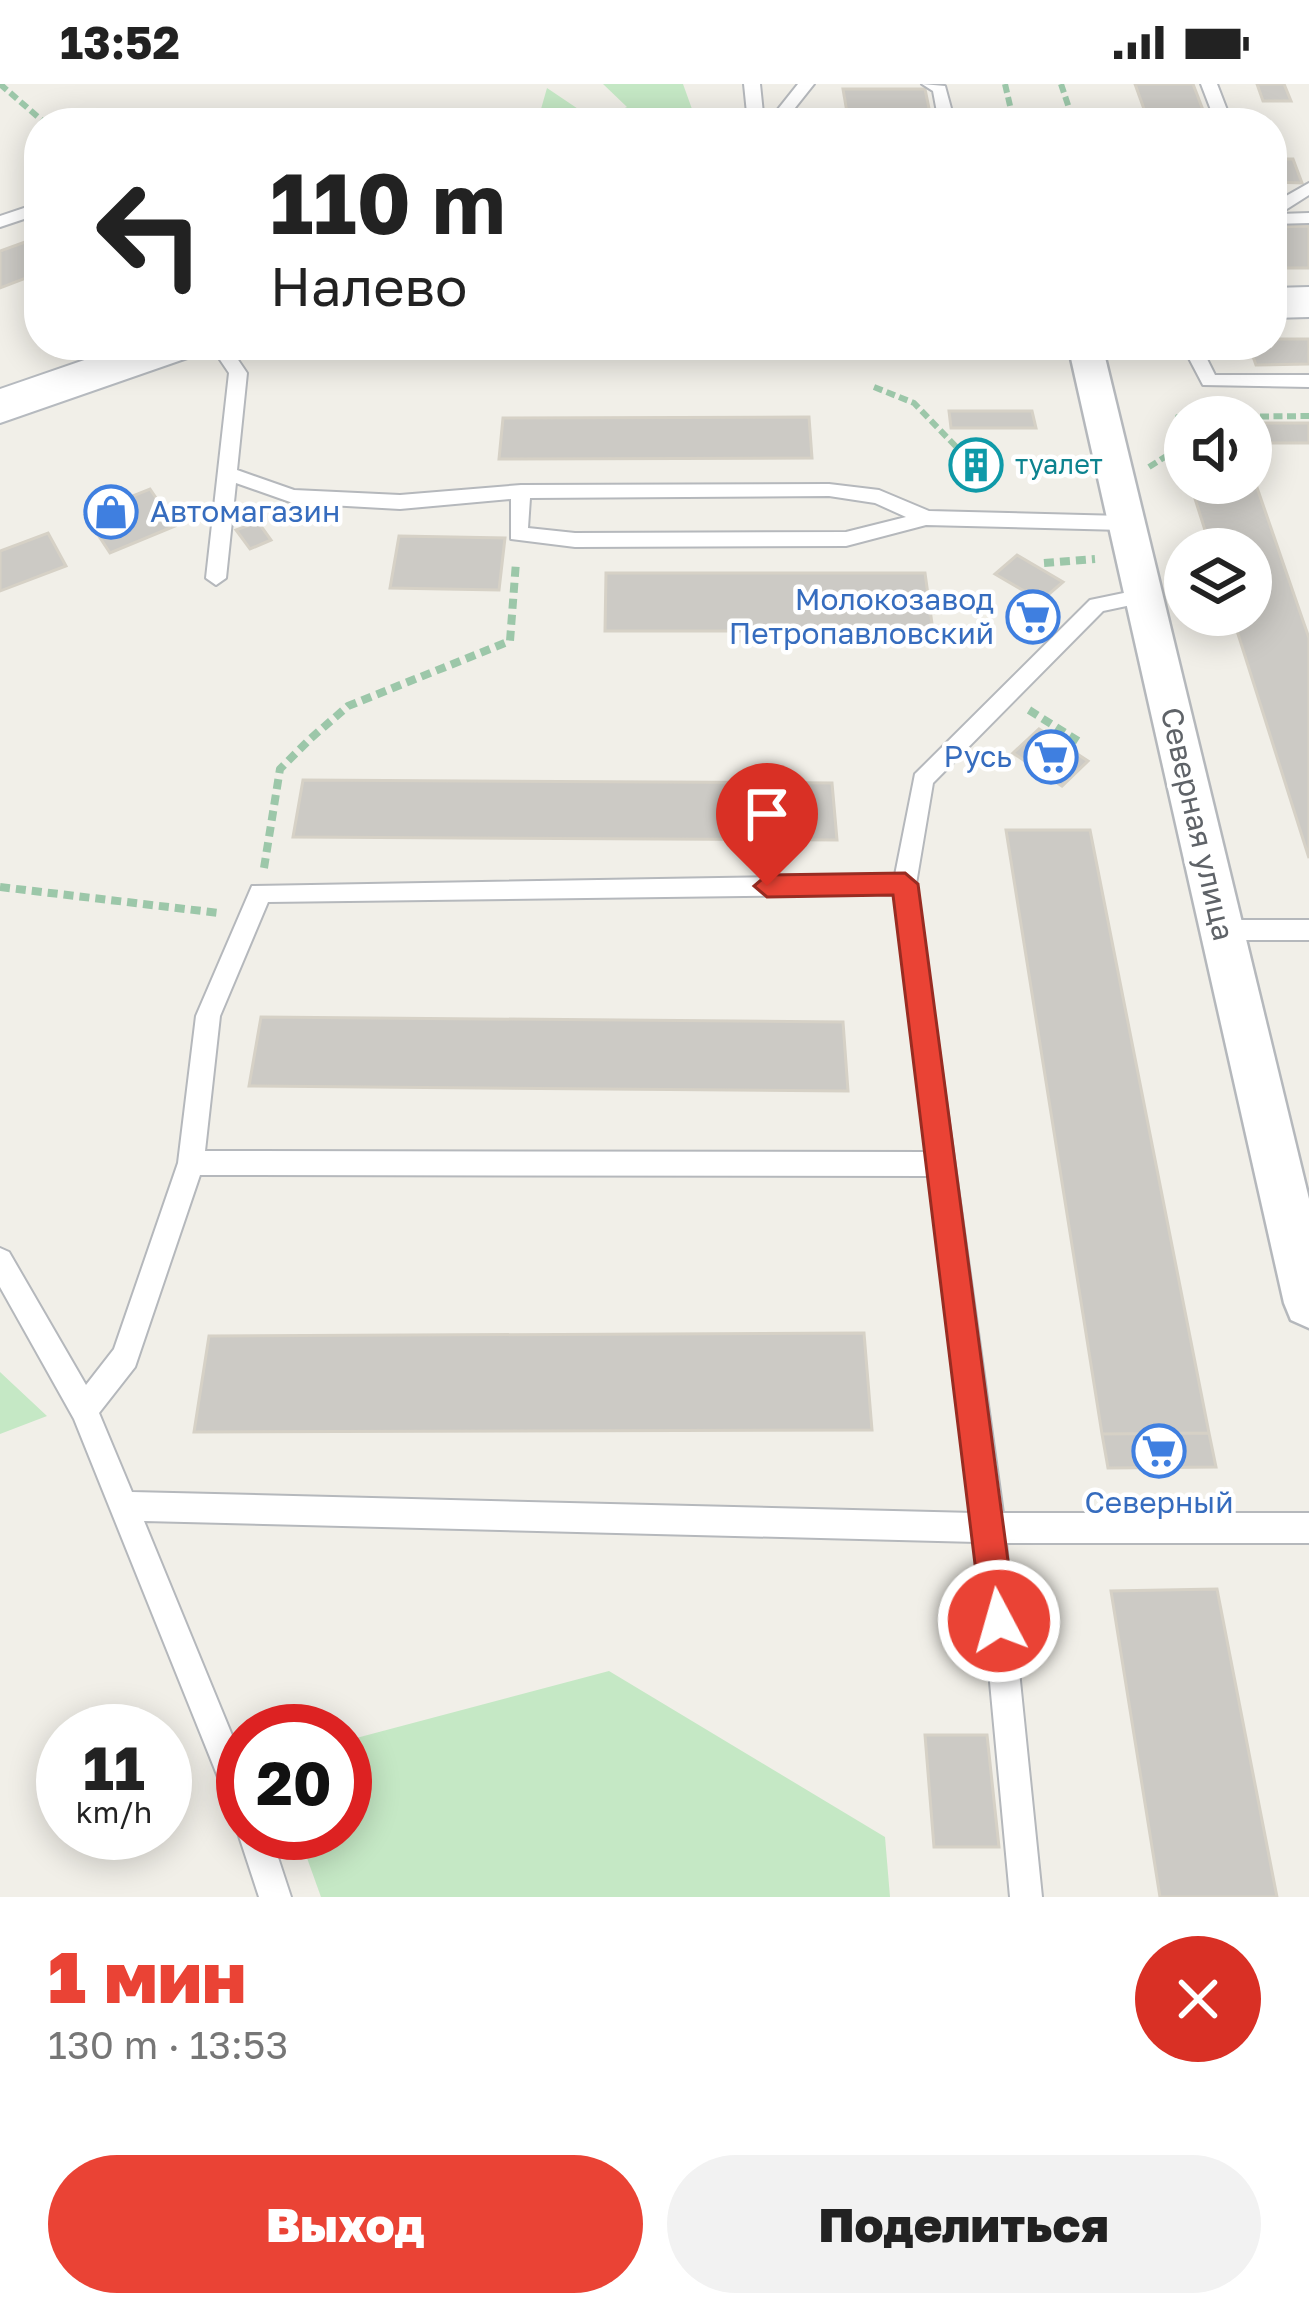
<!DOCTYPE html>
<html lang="ru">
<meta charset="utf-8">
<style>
:root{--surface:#fff;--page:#f2f2f2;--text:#222;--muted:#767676;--accent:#ea4335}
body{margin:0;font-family:"Golos Text",sans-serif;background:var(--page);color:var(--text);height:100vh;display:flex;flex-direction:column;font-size:45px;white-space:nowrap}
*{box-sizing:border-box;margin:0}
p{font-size:39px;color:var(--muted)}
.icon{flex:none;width:66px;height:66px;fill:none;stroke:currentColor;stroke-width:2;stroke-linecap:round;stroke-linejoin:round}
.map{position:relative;height:1813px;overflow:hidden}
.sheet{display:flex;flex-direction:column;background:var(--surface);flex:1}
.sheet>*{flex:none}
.guide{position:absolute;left:24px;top:24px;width:1263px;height:252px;border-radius:48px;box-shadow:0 6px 30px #0003;background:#fff;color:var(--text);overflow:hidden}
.tools{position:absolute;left:1164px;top:312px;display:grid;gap:24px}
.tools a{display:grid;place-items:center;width:108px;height:108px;border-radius:50%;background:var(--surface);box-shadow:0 6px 30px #0003;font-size:60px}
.speed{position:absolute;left:36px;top:1620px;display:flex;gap:24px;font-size:60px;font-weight:700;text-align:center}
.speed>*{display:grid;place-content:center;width:156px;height:156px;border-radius:50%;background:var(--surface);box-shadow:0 6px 30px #0003;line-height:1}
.speed small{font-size:30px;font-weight:400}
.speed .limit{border:18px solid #d22;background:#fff;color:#111}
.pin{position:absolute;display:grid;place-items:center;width:102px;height:102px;color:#fff;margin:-123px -51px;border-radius:50% 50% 50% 0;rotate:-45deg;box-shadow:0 0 12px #0007}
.pin .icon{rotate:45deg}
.me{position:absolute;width:132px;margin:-66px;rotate:354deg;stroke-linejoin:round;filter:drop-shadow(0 0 9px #0008)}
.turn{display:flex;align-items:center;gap:42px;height:252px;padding:0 48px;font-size:54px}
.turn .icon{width:156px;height:156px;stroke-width:2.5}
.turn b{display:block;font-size:84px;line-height:102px}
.round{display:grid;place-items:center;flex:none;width:126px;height:126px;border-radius:63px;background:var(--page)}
.summary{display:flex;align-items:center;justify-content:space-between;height:204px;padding:0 48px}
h1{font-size:72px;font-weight:800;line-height:90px;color:var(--accent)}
.action{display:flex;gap:24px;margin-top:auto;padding:24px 48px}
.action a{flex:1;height:138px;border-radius:72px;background:var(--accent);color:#fff;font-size:48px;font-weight:800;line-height:138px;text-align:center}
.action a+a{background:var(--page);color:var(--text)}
.status{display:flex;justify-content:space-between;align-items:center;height:84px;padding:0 60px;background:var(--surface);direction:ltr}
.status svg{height:33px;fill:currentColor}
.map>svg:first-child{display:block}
.green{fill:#c5e8c5}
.building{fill:#cccac5;stroke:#d6d1c6;stroke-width:3}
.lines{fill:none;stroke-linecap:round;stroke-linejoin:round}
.service-casing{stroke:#b5b8bc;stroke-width:4}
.minor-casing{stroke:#b5b8bc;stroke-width:5}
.secondary-casing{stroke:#b6babf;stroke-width:4}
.path-far1{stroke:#9cc7a9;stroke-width:6;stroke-dasharray:9 4.5;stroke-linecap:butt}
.path{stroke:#9cc7a9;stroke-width:8;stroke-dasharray:10 6;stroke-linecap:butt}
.service{fill:#fff;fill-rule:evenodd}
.minor{fill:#fff;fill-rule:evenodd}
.secondary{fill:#fff;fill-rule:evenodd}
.route{fill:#ea4335;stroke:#982c22;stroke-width:3}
.labels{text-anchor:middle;stroke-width:9;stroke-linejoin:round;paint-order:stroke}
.far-culture-label{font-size:27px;fill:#0d838f;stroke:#fff;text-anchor:start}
.shop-label{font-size:30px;fill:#366cbe;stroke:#fff;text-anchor:end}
.street-label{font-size:30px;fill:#5f6368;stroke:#fff}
</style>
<div class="status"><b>13:52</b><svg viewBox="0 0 49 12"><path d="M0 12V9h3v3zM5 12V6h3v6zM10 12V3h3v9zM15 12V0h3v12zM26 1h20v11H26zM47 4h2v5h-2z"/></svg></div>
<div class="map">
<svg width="1309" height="1813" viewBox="0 0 1309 1813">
<rect width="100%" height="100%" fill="#f1efe8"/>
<path class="green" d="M603,0h80l14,39h-160l10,-35 49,33 31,-14z
M0,1288l47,44 -47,18z
M609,1587l276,166 5,60h-569l-23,-64h47v-92z"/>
<path class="building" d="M1135,0h58l15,39h-59z
M1257,0h27l7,17h-28z
M843,5h82l7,34 -84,-5z
M1272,75h21l9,24 -30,-1z
M1309,142v42h-32l-5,-41z
M39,153v36l-39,15v-37z
M1272,255h37v25l-53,1 -7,-20h23z
M949,327h83l4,17h-85z
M809,333l3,41 -313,1 4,-41z
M1251,339h58v20h-58z
M1252,389l57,165v220l-77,-243h19v-66h-40l-21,-66h61z
M150,405l25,37 -65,27 -25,-38z
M258,438l13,18 -21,9 -14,-19z
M48,449l18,33 -66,25v-40z
M399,452l106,2 -6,52 -109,-2z
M1017,471l46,27 -22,19 -46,-27z
M606,489h319l8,58h-328z
M1026,522l24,14 -11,9 -23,-14z
M1039,645l49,32 -26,25 -49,-33z
M303,696l529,3 5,57 -544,-3z
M1006,746h84l119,603 -107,1z
M261,933l582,5 5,69 -599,-5z
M864,1249l8,97 -678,2 15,-96z
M1209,1349l7,34 -108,1 -6,-34z
M1217,1505l60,308h-117l-49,-306z
M925,1651h62l12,112h-65z"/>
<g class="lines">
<g class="service-casing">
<path id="service" d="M744,0h16l4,39h-16z
M798,0h16l-31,39h-16z
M922,0l23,2 10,37h-16l-6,-32z
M1201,0h16l15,39h-16z
M1309,99v12l-30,19 30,-1v10l-37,1v-20z
M39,119v11l-39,13v-11z
M210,261h18l19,28 -10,97 57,20 106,5 121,-10 308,-1 50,6 50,21 194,5 10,7 -10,7 -197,-5 -80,21 -271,1 -64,-8v-40l-111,10 -107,-6 -57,-20 -10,95 -10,7 -10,-7 23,-205zM829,412l46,7 31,14 -60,15 -271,1 -47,-5 2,-30z
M1182,261h18l15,30h94v12l-106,-2z
M1143,505l7,2v10l-47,10 -170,172 -17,101 87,629h306v30h-303l36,354h-32l-33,-355 -833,-21 99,241v55l-11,-5 -158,-393 -74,-132v-39l9,4 77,133 28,-36 64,-186 18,-147 56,-130 643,-11 20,-101 175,-174zM895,810l35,258 -725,-1 15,-135 48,-114zM200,1091l733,1 41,337 -842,-21 -33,-79 36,-46z
M1222,836h87v20h-87l-8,-3 -4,-7 4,-7z
M243,1737v12h27l21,64h-32l-21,-64z"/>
</g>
<g class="minor-casing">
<path id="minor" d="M1068,261h34l207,854v129l-18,-8 -7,-17z"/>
</g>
<g class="secondary-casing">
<path id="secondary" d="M1309,203v30l-37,1v-30z
M128,261h72l-7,11 -193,67v-34z"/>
</g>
<path class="path-far1" d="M0,0l45,39
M1005,0l9,39
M1061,0l13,39
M874,303l40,16 52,54
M1206,333l103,-1
M1149,383l33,-21 -4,-29h7"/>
<path class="path" d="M1044,479l51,-4
M1029,626l54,34
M264,784l16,-99 30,-30 38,-33 162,-65 6,-79
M0,803l219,26"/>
<use href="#service" class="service"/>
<use href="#minor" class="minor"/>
<use href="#secondary" class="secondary"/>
</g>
<path class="route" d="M905,789l13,11 98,737 -5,12 -12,5 -12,-5 -5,-12 -89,-726 -126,2 -13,-11 13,-11z"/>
<defs>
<g id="building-ring" transform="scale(2.7)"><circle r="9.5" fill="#fff" stroke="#0f9aa8" stroke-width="1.5"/><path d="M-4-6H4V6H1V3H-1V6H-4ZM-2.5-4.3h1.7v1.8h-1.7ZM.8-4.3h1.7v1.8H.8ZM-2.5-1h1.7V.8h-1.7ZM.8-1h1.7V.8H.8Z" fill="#0f9aa8"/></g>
<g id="shop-ring" transform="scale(2.7)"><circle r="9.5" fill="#fff" stroke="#3f7fe0" stroke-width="1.5"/><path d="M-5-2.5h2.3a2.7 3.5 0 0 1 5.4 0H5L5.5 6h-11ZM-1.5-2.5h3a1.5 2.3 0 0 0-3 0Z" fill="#3f7fe0"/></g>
<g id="supermarket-ring" transform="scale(2.7)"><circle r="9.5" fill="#fff" stroke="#3f7fe0" stroke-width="1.5"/><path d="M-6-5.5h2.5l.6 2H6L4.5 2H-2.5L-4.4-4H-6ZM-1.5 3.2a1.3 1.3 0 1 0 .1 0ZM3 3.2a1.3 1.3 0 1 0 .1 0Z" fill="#3f7fe0"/></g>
</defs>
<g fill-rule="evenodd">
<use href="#building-ring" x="976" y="381"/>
<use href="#shop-ring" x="111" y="428"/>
<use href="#supermarket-ring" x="1033" y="533"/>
<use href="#supermarket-ring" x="1051" y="673"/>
<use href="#supermarket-ring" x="1159" y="1367"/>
</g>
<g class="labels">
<g class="far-culture-label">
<text x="1015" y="390">туалет</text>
</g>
<g class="shop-label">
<text x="150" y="438" text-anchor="start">Автомагазин</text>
<text x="994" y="526">Молокозавод<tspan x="994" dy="34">Петропавловский</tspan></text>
<text x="1012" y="683">Русь</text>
<text x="1159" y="1429" text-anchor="middle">Северный</text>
</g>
<g class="street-label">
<text transform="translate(1197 740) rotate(77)" y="10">Северная улица</text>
</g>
</g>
</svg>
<div class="tools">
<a><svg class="icon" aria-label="sound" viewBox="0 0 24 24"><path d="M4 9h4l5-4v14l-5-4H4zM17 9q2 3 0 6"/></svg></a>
<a><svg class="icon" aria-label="layers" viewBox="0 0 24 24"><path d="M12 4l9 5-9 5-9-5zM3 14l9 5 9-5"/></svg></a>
</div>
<div class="speed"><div>11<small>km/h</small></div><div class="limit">20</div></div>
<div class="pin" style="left:767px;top:802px;background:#d93025"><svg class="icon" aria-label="arrive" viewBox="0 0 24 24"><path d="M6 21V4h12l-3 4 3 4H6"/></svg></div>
<svg class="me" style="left:999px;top:1537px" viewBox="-20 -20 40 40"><circle r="17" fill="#ea4335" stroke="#fff" stroke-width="3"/><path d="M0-11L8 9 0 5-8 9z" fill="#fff"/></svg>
<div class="guide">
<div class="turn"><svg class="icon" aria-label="left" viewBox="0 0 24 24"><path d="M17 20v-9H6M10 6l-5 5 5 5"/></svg><div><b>110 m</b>Налево</div></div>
</div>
</div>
<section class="sheet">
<div class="summary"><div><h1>1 мин</h1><p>130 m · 13:53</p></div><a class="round" style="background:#d93025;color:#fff"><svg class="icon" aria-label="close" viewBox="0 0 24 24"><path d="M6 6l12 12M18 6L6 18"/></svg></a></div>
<div class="action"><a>Выход</a><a>Поделиться</a></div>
</section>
